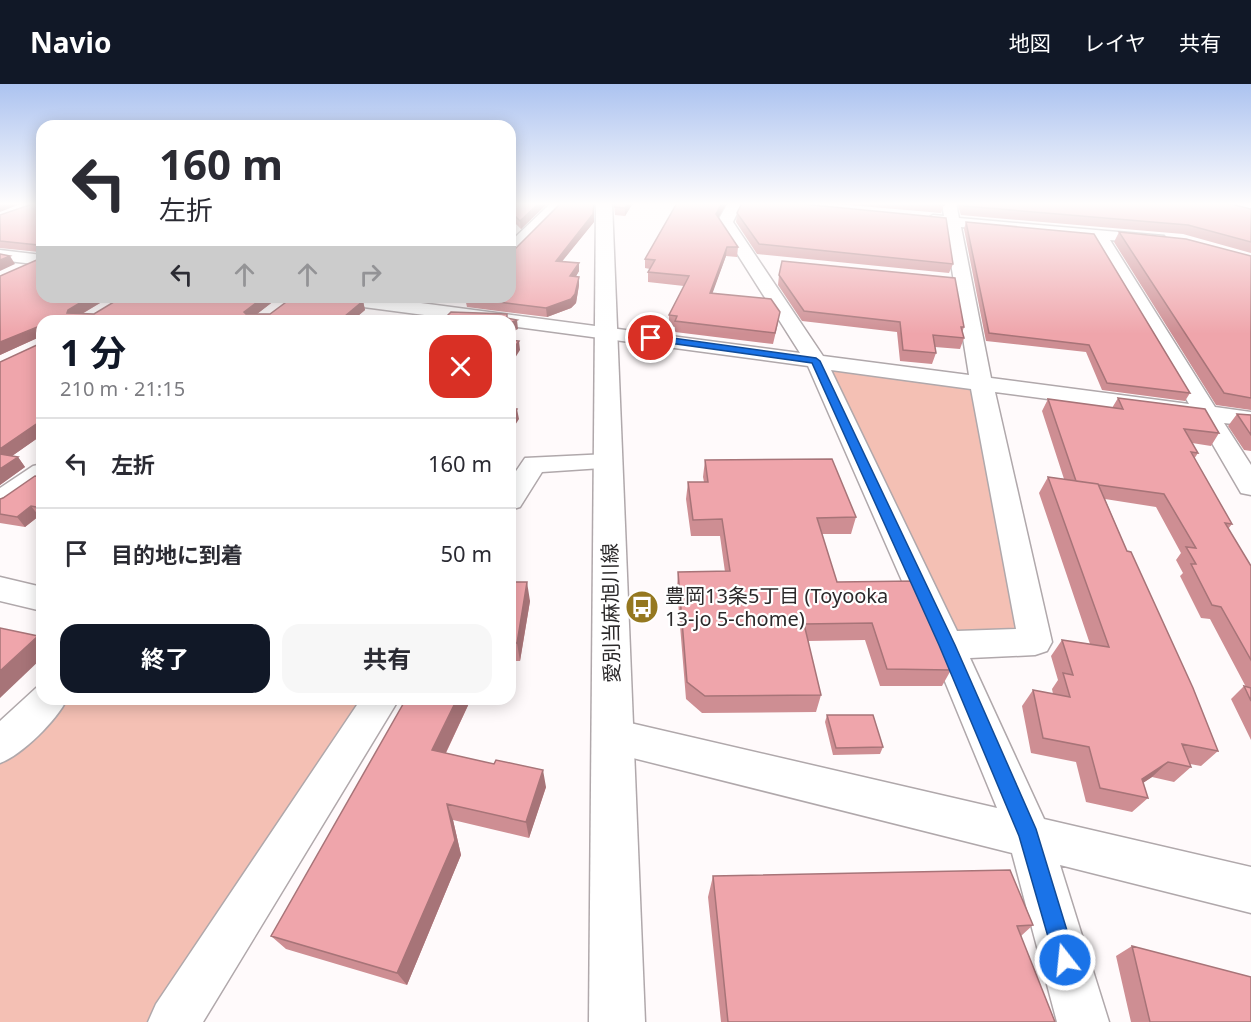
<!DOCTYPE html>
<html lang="ja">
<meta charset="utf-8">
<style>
:root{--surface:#fff;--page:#f7f7f7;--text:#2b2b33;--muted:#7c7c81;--line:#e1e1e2;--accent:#111827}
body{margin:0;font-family:"Noto Sans","Noto Sans JP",sans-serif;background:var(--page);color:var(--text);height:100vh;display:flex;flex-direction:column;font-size:22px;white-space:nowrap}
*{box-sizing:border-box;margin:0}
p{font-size:20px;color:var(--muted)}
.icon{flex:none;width:33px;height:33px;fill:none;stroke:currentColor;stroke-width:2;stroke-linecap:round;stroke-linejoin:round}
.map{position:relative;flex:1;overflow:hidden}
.sheet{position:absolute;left:36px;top:231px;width:480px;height:390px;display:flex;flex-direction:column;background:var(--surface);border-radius:18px;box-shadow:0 3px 15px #0003}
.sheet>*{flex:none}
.hud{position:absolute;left:36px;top:36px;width:480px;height:183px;border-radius:18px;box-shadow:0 3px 15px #0003;background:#fff;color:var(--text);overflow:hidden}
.pin{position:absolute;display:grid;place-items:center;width:51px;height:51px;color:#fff;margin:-26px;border:3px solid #fff;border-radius:50%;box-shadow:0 2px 6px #0007}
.me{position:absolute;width:66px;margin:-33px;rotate:344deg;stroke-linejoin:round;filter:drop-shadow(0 0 4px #0008)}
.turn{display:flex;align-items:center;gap:21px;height:126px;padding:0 24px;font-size:27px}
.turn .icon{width:78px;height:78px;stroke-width:2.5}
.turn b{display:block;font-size:42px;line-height:51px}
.lanes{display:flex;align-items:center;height:57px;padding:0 24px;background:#0003;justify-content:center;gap:30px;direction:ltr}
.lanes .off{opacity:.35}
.round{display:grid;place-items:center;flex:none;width:63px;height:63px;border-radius:18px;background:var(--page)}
.headline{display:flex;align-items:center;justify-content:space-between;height:102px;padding:0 24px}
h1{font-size:36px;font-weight:700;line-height:45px;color:var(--accent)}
.action{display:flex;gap:12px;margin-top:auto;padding:12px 24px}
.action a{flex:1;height:69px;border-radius:18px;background:var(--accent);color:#fff;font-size:24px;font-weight:700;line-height:69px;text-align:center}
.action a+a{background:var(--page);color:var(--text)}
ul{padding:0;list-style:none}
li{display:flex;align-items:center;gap:18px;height:90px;padding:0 24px;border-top:2px solid var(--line)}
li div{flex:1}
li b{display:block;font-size:22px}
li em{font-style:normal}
header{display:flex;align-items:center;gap:36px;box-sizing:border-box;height:84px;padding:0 30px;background:var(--accent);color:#fff}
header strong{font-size:28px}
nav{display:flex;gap:33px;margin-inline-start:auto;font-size:21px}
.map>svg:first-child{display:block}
.green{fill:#f4c0b4}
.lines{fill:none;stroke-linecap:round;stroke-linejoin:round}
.minor-casing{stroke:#b0a8ab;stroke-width:3}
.tertiary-casing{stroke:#b0a8ab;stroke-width:3}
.primary-casing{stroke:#b0a8ab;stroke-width:3}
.minor{fill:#fff;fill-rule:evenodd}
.tertiary{fill:#fff;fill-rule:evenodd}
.primary{fill:#fff;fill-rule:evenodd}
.wall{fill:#ce8e93}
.shaded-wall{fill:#a77478}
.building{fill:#efa5ab;stroke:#a77478;stroke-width:1.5}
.route{fill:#1a73e8;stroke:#114b97;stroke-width:1.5}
.labels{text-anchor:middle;stroke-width:4.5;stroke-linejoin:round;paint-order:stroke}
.poi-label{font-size:20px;fill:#2b292a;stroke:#fff;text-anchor:start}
.street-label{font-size:20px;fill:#2b292a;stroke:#fff}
</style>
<header>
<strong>Navio</strong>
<nav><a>地図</a><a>レイヤ</a><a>共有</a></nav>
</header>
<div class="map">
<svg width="1251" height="938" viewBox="0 0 1251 938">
<rect width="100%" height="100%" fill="#fffafb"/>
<path class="green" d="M816,277l166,22 53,259 -88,3z
M49,615h332l-207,323h-174v-276z"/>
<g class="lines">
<g class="minor-casing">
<path id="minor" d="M551,119h15l-50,51 -6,2v-14z
M728,119h14l-9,19 90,134 146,19 -24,-149 -17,-3 -3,-3 8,-5 11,1 -2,-13h14l3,15 205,18 2,3 -8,5 -48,-4 105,167 36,5v14l-27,-3 27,42v30l-10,-2 -43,-74 -203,-27 57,250 -5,9 -12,4 -65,3 74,161 207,48v46l-191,-48 49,157h-52l-45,-169 -399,-100 -14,-5 -5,-12 5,-12 14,-5 384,89 -67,-163 -122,-279 -298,-40v-5h-40l-137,-18 -9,-6h51l425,56 -83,-131zM961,143l132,11 96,166 -198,-26zM831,286l140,19 45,240 -59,2z
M0,166l42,5v10l-42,-5z
M608,370l9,3 4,5 -4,5 -75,5 -22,35 -10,3v-30l15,-22z
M42,380v20l-32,23 -10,3v-22l33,-22z
M0,493l42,10v24l-42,-10z
M42,602v13h25c-10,21 -45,56 -67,64v-42l36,-33z
M361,615h38l-196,323h-55l8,-18z"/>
</g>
<g class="tertiary-casing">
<path id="tertiary" d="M1231,119h20v6l-18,-3z"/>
</g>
<g class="primary-casing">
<path id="primary" d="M596,119h16l33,819h-56z"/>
</g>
<use href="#minor" class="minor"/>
<use href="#tertiary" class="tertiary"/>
<use href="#primary" class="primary"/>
</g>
<path class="wall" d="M35,119h7v94h68l-28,17h12l28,-17h157l-22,17h13l23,-17h42l28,4 2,9 -13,11h-310v114l-30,21 6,1 7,10 -25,18v-123l37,-17v-7l-37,17v-79l39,-17v-7l-39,-4v-33z
M510,119h38l-27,26 -11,-11z
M614,119h19l-8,13 -10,-1z
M677,119h50l-9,15 20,29 -1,10 -11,-1 -14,37 66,30 -5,21 -98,-12v-5l-6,-1v-11l15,-29 -36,-4v-10l2,-3 -5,-1v-9z
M826,119h118v2l-3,8z
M957,119h270l24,6v44l-68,-19 -222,-19z
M737,129l216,51 -4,9 -192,-19 -21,-32z
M594,138l-32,39 17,10 -3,5 3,9 -3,18 -5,5 -24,9 -80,-10 -2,-9z
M966,138l224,171 -5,8 -83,-11 -16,-38 -100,-11 -22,-112z
M1119,148l132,24v154l-35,-5 -102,-163z
M779,191l185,52 -2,6 2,5 -4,11 -25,-2 1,6 -4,11 -32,-3 -3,-29 -95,-11 -24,-36z
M1118,314l101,35 -8,13 -19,-3 6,10 -4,6 38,65 -4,5 23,37v174l-20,-41 13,-13 2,1 -36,-68 -9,-1 -21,-42 3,-3 -7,-13 5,-7 -25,-46 -51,-8 22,52 91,200 -17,15 -11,-2 1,3 -17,15 -22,-5 -9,6 5,15 -16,14 -46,-10 -10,-40 -45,-9 -9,-47 11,-16 20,4 -1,-5 6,-9 -7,-24 11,-16 28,4 -51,-151 9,-16 16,2 -22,-68 6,-12 64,9z
M1237,330l14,1v36l-7,-1 -16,-24z
M705,376l151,57 -5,17h-29l15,48 114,88 -9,16h-62l-15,-46 -57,1 13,54 -5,17 -114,1 -16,-14 -9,-110 1,-17h47l-5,-36h-29l-5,-37 2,-17h16l-1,-5z
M42,393v40l-3,-1 -14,11 -25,-4v-24z
M510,498l20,19 -10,60h-10z
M471,615l-25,54 100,34 -17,51 -76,-18 8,35 -54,130 -121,-36 -15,-13z
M827,631l56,32 -3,7 -47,1 -8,-33z
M713,792l320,49 -12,11 34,86h-334l-13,-125z
M1132,862l119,76h-120l-15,-66z"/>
<path class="shaded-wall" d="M0,119h23l-23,9z
M539,119h9l-27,26 -1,-8z
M594,119v19l-38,47v-8z
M628,119h5l-8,13v-8z
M722,119h5l-12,20 1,-9z
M727,163l-1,9 -17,47 1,-10z
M10,172l5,8 -15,7v-11z
M579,179v8l-8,14 -1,-9z
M579,193v8l-3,18 -5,5 -24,9 -1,-9z
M90,213h20l-37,22 -6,-6 1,-3z
M264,213h15l-31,24 -4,-9z
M363,217l2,9 -13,11h-13z
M517,236l1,9 -8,4v-10z
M37,243l5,9 -42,19v-13z
M519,257l1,9 -10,16v-12z
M517,325l2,10 -9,14v-13z
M42,336v15l-40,28 -2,-2v-12z
M18,373l7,10 -25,18v-16z
M31,422l8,10 -14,11 -8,-10z
M527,498l3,19 -10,60 -3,-18z
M38,552l4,4v18l-42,40v-27z
M457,615h14l-32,68 -7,-17z
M1168,678l-16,15 -26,17 16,-15z
M543,686l3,17 -17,51 -3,-16z
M447,720l6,16 8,35 -54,130 -10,-12z"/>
<path class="building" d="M35,119h7v94h48l-22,13 -1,3 27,1 28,-17h142l-20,15 2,2h24l23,-17h42l28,4 -24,20h-297v99l-42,29v-87l37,-17v-18l-37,15v-66l39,-17 -1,-14 -38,-4v-26z
M510,119h29l-19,18 -10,-10z
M561,119h33l-1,11 -37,47 23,2 -9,13 9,1 -4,17 -4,5 -25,9 -81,-10 1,-1h44v-43z
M614,119h14l-3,5 -10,-1z
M677,119h45l-6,11 22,33h-11l-17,46 61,6 9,13 -5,21 -100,-12 2,-5 -8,-1 20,-39 -41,-4 7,-12 -10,-1z
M742,119h50l154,15 7,46 -194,-20 -22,-31z
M926,119h18v2z
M963,119h264l24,6v33l-63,-17 -224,-19z
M966,138l128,12 96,159 -83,-10 -18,-38 -100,-12z
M1119,148l67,7 65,17v142l-27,-5z
M0,170l10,2 -10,4z
M782,177l173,17 9,49h-3l3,11 -31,-3 3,18 -33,-3 -3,-28 -96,-11 -25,-36z
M451,228l56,2v4l10,2 -7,3v-2h-68z
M510,256l9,1 -9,13z
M1118,314l87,11 14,24 -35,-4 14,24 -7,-1 41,72 -7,-1 26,43v94l-30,-53 -9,-2 -21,-41h5l-10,-17 10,1 -32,-54 -65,-9 -1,-1 -22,-3 -28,-82 75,10z
M510,324l7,1 -7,11z
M1237,330l14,1v20z
M0,370l18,3 -18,12z
M832,375l24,58 -39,1 20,64 77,-1 37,89 -64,-1 -15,-46 -68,1 17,71 -116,1 -18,-14 -9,-110 52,-1 -8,-52 -29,1 -5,-38h20l-3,-22z
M35,392l7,1v31l-11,-2 -14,11 -17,-3v-15l3,-1z
M1048,393l50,7 29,67 4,1 62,136 25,63 -36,-7 9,23 -23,-5 -26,17 6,19 -48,-10 -11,-41 -46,-9 -10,-48 37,7 -7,-24 10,2 -11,-35 47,7z
M510,498h17l-10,61h-7z
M0,544l38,8 -38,35z
M1244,602l7,2v13z
M406,615h51l-25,51 62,14 2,-4 47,10 -17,52 -79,-18 8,36 -58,133 -126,-37z
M827,631h46l10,32 -47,1z
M1010,786l23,55 -16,1 38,96h-327l-15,-146z
M1132,862l119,31v45h-101z"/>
<linearGradient id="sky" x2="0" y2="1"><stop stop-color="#acc3f0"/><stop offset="0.48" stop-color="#fffdfd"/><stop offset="1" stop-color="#fffdfd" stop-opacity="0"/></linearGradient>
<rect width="1251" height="250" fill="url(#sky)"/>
<path class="route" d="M651,251l165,23 4,3 135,284 81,184 40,131 -3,8 -8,3 -8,-3 -38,-132 -80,-191 -127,-282 -164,-23v-4z"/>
<defs>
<g id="bus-disc" transform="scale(1.725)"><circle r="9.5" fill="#957820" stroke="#fff"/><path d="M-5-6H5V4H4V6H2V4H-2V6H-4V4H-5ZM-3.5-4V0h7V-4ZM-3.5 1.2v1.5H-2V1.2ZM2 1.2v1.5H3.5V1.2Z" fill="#fff"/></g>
</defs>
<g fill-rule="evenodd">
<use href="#bus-disc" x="642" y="523"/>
</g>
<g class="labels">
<g class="poi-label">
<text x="665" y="519">豊岡13条5丁目 (Toyooka<tspan x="665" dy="23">13-jo 5-chome)</tspan></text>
</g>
<g class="street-label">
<text transform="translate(611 529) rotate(-91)" y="7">愛別当麻旭川線</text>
</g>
</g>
</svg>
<div class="pin" style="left:651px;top:254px;background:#d93025"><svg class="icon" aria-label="arrive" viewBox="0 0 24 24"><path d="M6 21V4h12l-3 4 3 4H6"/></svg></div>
<svg class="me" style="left:1065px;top:876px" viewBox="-20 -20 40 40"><circle r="17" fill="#1a73e8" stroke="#fff" stroke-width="3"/><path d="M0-11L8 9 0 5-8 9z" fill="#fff"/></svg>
<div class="hud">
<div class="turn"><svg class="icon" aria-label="left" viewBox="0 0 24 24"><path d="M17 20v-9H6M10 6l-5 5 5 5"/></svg><div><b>160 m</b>左折</div></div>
<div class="lanes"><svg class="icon" aria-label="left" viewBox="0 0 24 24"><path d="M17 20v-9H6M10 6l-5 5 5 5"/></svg><svg class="icon off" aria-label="ahead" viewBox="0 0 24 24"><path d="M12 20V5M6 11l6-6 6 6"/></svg><svg class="icon off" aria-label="ahead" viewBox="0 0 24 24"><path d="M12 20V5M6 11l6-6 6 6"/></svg><svg class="icon off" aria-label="right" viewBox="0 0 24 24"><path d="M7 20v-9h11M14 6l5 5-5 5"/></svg></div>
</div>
<section class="sheet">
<div class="headline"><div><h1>1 分</h1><p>210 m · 21:15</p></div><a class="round" style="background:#d93025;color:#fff"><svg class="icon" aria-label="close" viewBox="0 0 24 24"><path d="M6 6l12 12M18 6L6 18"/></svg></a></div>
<ul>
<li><svg class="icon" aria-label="left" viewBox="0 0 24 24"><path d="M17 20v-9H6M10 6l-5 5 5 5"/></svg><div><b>左折</b></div><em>160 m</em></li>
<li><svg class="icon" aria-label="arrive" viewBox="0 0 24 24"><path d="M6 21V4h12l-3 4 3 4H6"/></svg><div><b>目的地に到着</b></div><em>50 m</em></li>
</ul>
<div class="action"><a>終了</a><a>共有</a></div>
</section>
</div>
